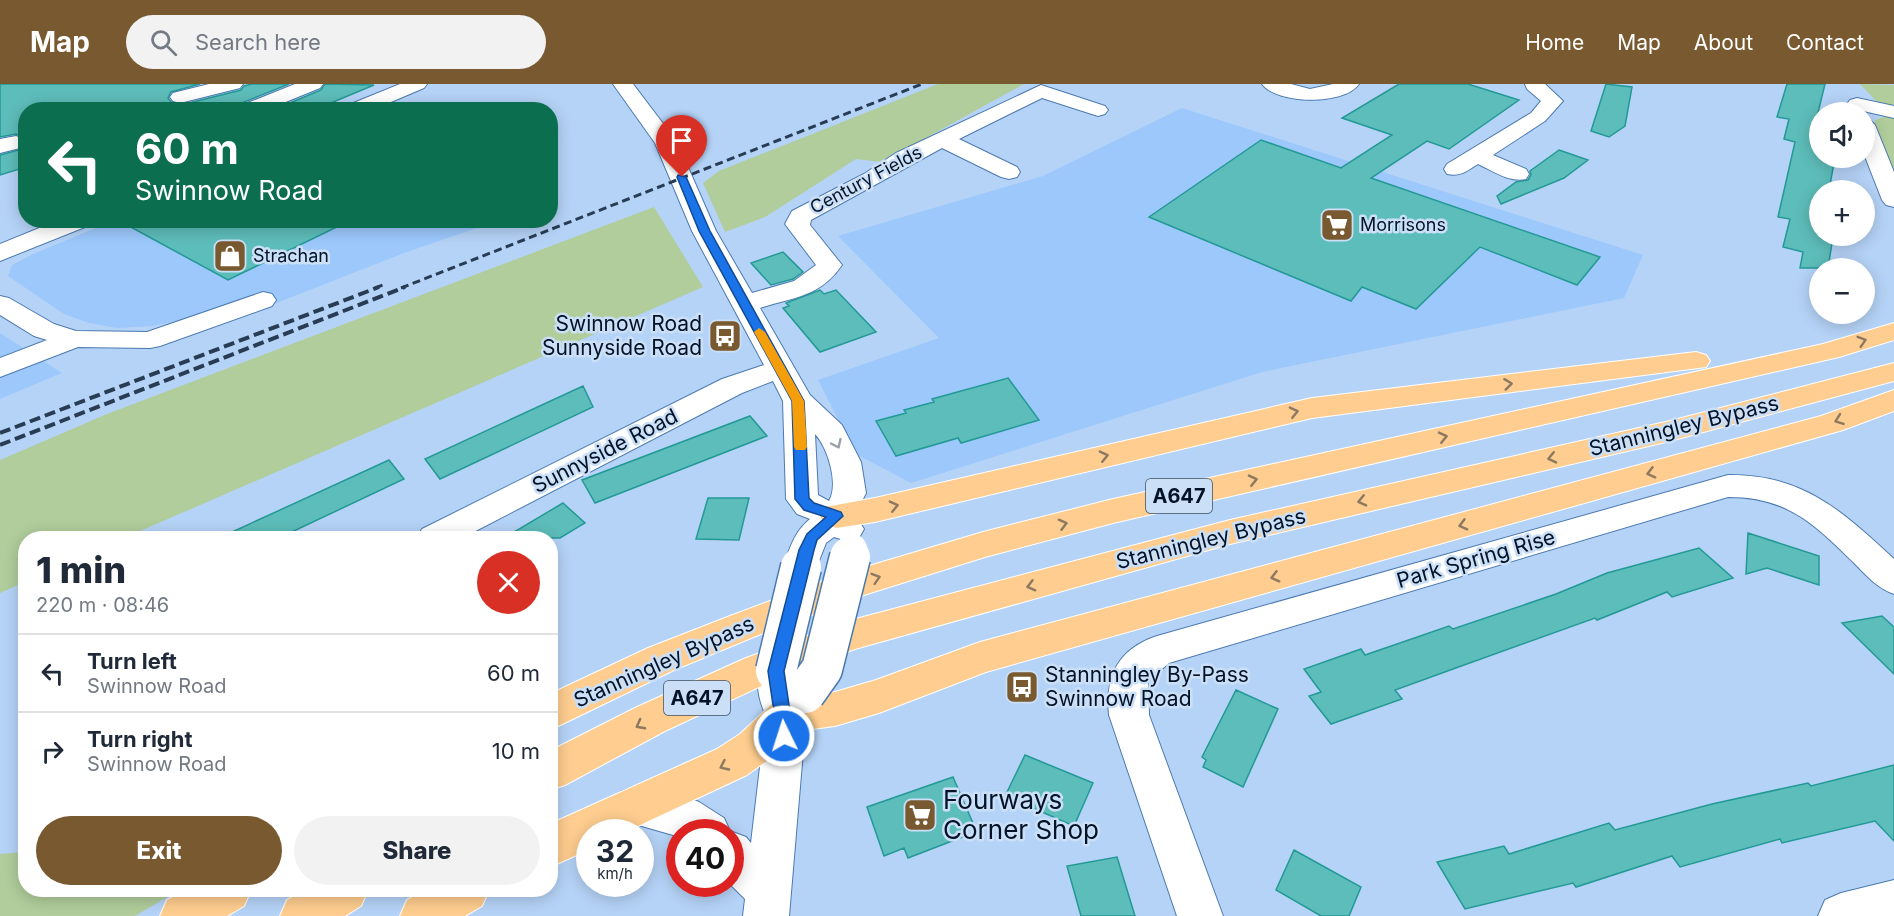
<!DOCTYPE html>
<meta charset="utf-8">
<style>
:root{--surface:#fff;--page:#f2f2f3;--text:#1f2937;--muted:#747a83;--line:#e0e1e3;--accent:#79592f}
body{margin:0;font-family:Inter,sans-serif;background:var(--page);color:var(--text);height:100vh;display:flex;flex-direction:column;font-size:22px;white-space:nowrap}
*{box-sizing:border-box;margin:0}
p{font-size:20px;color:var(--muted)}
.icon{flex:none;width:33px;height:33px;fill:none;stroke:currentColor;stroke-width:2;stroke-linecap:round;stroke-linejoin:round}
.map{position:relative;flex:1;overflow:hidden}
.details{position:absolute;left:18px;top:447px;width:540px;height:366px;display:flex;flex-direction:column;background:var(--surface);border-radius:24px;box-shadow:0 3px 15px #0003}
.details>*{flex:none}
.banner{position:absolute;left:18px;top:18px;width:540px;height:126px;border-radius:24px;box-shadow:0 3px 15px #0003;background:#0b6e4f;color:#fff;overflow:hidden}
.controls{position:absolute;left:1809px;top:18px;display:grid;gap:12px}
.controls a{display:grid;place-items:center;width:66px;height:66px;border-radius:50%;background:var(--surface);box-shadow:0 3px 15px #0003;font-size:30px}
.speed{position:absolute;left:576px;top:735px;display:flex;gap:12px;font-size:30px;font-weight:700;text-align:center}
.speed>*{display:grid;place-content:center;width:78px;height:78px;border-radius:50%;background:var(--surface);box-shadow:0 3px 15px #0003;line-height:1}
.speed small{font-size:15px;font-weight:400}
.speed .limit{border:9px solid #d22;background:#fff;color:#111}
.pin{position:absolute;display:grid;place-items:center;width:51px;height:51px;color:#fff;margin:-62px -26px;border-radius:50% 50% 50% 0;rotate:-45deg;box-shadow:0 0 6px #0007}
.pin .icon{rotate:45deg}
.me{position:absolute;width:66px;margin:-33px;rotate:356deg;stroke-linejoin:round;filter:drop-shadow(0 0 4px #0008)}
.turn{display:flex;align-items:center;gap:21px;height:126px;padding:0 18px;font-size:27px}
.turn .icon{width:78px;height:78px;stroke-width:2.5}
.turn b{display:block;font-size:42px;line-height:51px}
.round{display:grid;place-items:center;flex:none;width:63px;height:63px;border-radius:32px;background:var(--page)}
.headline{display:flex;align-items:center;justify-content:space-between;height:102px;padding:0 18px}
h1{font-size:36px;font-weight:800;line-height:45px}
.action{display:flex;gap:12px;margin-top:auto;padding:12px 18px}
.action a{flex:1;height:69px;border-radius:36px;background:var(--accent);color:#fff;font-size:24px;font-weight:800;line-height:69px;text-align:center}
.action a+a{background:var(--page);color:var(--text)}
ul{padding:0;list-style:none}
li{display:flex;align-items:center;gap:18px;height:78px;padding:0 18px;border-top:2px solid var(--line)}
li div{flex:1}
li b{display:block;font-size:22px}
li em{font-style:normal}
header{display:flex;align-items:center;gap:36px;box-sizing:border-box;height:84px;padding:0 30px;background:var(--accent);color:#fff}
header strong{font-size:28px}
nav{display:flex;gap:33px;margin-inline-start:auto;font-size:21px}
.search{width:420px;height:54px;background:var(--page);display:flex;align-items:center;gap:15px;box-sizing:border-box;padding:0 21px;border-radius:33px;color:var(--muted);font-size:22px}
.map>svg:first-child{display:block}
.built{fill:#9cc8fc}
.green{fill:#b0cd9b}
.building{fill:#5dbdba;stroke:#239996;stroke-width:1.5}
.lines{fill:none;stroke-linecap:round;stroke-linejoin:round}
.minor-casing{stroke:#4b7ab0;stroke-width:2}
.highway-casing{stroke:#fff;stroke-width:2}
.minor{fill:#fff;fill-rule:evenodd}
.highway{fill:#fecd8f;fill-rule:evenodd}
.rail-far1{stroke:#283c54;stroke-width:3;stroke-dasharray:8 4.5;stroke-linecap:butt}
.rail{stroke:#283c54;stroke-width:4;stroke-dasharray:11 5;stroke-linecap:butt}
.minor-bridge-far1-casing{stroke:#4b7ab0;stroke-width:32;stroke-linecap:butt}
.minor-bridge-casing{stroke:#4b7ab0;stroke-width:43;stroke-linecap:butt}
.minor-bridge-far1{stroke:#fff;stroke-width:30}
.minor-bridge{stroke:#fff;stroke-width:40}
.oneway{stroke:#8d7961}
.oneway2{stroke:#9aa1a9}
.route{fill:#1a73e8;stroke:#114b97;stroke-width:1.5}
.slow{fill:#f59e0b}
.labels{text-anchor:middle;stroke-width:5;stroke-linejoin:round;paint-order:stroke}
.far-street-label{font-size:18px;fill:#021328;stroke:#cbe0f7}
.far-poi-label{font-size:18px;fill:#021328;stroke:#cbe0f7;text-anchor:start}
.shield{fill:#cbe0f7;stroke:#3e5066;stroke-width:1.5}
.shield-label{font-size:20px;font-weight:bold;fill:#021328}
.poi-label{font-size:21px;fill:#021328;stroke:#cbe0f7;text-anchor:end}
.street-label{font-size:21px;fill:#021328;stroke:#cbe0f7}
.near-poi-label{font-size:26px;fill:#021328;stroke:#cbe0f7;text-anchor:start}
</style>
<header>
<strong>Map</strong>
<div class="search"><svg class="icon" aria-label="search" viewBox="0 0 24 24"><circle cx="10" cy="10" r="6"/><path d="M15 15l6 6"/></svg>Search here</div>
<nav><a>Home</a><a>Map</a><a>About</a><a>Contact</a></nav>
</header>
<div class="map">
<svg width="1894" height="832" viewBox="0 0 1894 832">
<rect width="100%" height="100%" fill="#b5d3f7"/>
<path class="built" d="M1182,24l461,147 -19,43 -362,74 -351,111 -55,-29 -38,-74 121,-42 -101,-102 205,-60z
M113,137h384l-93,32 -135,53 -14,-12 -67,25 -36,7 -35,2 -28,-5 -25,-9 -56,-38 4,-11 21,-11z
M0,249l62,40 -62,26z"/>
<path class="green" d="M938,0h86l-142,78 -26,-3 -91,58 -40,15 -22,-49 16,-12z
M1860,0l34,1v22l-18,-6z
M1886,32l8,1v54l-20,-44 1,-7z
M654,123l49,80 -579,251h-98l-1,44 -25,11v-133l107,-46z
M25,768l1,38h153l-44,26h-135v-62z"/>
<path class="building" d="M0,0h200l-29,8 -3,6 4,5 9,2 60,-15 3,-4 8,-2h37l-50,20 -4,6h-209v27l-10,-3 -16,3z
M325,0l49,1 -60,25h-41l48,-20z
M1399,0h69l51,16 -70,49 -22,-8 -56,37 229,79 -23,28 -97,-38 -64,62 -54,-22 -11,14 -202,-84 112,-77 80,28 51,-33 -50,-17z
M1606,0l26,3 -7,39 -16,11 -18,-6z
M1787,0h38l-11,45 6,1v28h15l-6,32h-9v46l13,1 -5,31h-28l3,-16 -20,-5 7,-28 -12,-2 17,-75 -11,-3 5,-20 -12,-2z
M26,64v19l-26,8v-20z
M1559,66l29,10 -24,18 -63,26 -4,-8 19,-14 12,-2 3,-5 -1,-4z
M118,136h233l-123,60z
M783,168l20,20 -10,7 -22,6 -20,-22z
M820,206l4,4 12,-4 40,42 -56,20 -37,-44 6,-2 -3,-3z
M1008,294l31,42 -78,23 -3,-5 -62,18 -20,-35 30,-8 -2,-3 30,-8 -2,-3z
M583,302l10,21 -153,72 -15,-20z
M750,332l17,20 -172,67 -13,-23z
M389,376l15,19 -125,59h-60z
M708,414h41l-10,42 -43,-1z
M563,419l22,20 -25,15h-56z
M1748,449l71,23v29l-52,-17 -21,6z
M1699,464l34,30 -61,19 -5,-5 -70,28 -2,-2 -142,51 -58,21 7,9 -71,25 -22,-28 12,-4 -17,-23 57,-20 4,6 84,-29 4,3 103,-35 51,-21z
M1882,532l12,11v47l-52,-51z
M1236,606l42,19 -35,78 -40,-20 3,-7 -4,-3z
M1025,671l68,28 -19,43 -69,-30z
M1894,681v76l-19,-20 -93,22 -2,-4 -100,28 -8,-11 -96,31 -3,-4 -108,26 -28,-47 67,-16 5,8 100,-31 6,7 97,-26 96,-21 3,3z
M953,693l20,46 -12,4 4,9 -57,22 -4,-10 -20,8 -17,-49z
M1294,766l67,37 -12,29h-28l-45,-26z
M1117,773l18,59h-54l-14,-50z"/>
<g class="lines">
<g class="minor-casing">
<path id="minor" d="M209,0h34l-3,4 -60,15 -7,-2 -3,-4 3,-4z
M295,0h28l-3,4 -54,22h-29l3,-4z
M400,0h27l-3,4 -52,22h-29l3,-4z
M613,0h20l44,58 39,89 36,62 42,-12 22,-16 -31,-41 7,-13 72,-37 32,-21 145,-68 64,21 3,4 -3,4 -7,2 -56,-18 -83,41 58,28 3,5 -3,5 -8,2 -8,-2 -59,-29 -131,72 -1,5 32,40c-22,32 -48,32 -82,43l50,87 32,30 19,37 5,31 -11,22 9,14 -5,9 -12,3 -13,-4 -8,6 -13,33 -12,4 -12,-4 -6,-9c7,-19 11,-35 27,-48l-13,-5 -11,-15 -3,-98 -10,-20 -31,12 -280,145h-45l5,-9 300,-150 42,-14 -72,-134 -37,-88zM815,350c13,14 24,50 14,67l-11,-6z
M1262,0h29l19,5 23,-5h26c-15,22 -83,20 -97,0z
M1525,0h20l18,17 -18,20 -52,34 33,14 3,5 -3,5c-16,4 -33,-8 -48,-15 -11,7 -18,13 -31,10l-3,-5 3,-5 84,-51 10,-12 -14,-12z
M1857,14l37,8v12l-44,-10 -3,-4 3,-4z
M1864,35l7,2 4,4 19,47v35l-8,-2 -4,-5 -18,-46z
M16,52l10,4 -2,7 -24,6v-14z
M59,136h34l-3,5 -90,36v-17z
M263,208l9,2 4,6 -4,6 -112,40 -10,2 -72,-1 -78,30v-19l47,-18 -13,-4 -34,-21v-19l9,2 45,26 22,7 71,1z
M1728,391c75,-1 114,36 166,84v35c-17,-6 -27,-18 -40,-31 -40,-39 -66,-66 -126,-66l-559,166 -21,18 1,34 74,201h-46l-68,-201c-4,-39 9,-66 48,-79z
M776,571l14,5c9,18 7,38 16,56l-17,200h-46l2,-17 -15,-15v-52h-50v5l-59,-17 -6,-14 6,-14 15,-6 48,10 15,6 25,16 6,13 16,6 5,6 15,-127c-8,-17 -12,-39 -4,-56z
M1894,796v36h-76l7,-16 16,-7z"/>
</g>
<g class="highway-casing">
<path id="highway" d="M1894,239v17l-55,17 -726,166 -128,34 -118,37 -111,42 -82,34 -124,60v-36l98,-46 82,-32 112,-42 141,-42 130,-33 710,-155z
M1696,268l10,3 4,6 -4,6 -394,51 -437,104 -38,6 -12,-3 -5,-9 5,-9 50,-9 437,-100z
M1894,279v18l-224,60 -440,103 -375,105 -81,31 -109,51 -100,54 -15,5v-39l87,-44 109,-49 102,-37 382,-101 440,-99z
M1894,306v21l-51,19 -857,242 -107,41 -44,13 -38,5 -29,29 -21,15 -122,57h-35v17l-40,18v-43l167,-75 23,-15 32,-30 14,-5 49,-7 41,-12 104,-38 841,-226z
M185,806h66l-7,16 -17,10h-67l7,-16z
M304,806h64l-7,16 -16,10h-65l7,-16z
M424,806h65l-7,16 -17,10h-65l7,-16z"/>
</g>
<use href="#minor" class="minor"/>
<use href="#highway" class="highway"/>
<path class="rail-far1" d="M375,204l8,-3
M401,204l521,-204"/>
<path class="rail" d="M0,349l379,-146
M0,361l405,-158"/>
<g class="minor-bridge-far1-casing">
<path id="minor-bridge-far1" d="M850,474l2,-9"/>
</g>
<g class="minor-bridge-casing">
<path id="minor-bridge" d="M776,587l25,-104
M805,609l17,-24 28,-112"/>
</g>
<use href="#minor-bridge-far1" class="minor-bridge-far1"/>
<use href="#minor-bridge" class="minor-bridge"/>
</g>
<defs><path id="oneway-chevron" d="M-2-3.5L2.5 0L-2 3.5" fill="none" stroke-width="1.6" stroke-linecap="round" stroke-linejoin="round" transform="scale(1.5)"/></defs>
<g class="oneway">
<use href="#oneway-chevron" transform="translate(1862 257) rotate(-17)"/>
<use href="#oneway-chevron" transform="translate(1508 300) rotate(-7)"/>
<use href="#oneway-chevron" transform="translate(1294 328) rotate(-13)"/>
<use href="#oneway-chevron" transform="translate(1839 336) rotate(160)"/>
<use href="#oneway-chevron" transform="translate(1443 353) rotate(-13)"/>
<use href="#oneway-chevron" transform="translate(1104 372) rotate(-13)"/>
<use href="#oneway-chevron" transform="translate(1552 374) rotate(167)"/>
<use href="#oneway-chevron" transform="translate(1651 389) rotate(165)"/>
<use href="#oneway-chevron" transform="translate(1253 396) rotate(-13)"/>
<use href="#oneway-chevron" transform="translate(1362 417) rotate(167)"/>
<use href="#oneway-chevron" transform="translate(894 422) rotate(-13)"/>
<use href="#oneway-chevron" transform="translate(1063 440) rotate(-15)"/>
<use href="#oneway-chevron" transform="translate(1463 441) rotate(165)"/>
<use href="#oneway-chevron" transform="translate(1275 493) rotate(165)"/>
<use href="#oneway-chevron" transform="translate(876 494) rotate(-17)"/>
<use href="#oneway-chevron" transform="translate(1031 502) rotate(165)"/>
<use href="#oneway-chevron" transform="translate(640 641) rotate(152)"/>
<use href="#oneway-chevron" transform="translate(724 682) rotate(155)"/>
</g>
<use class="oneway2" href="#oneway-chevron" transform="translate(837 360) rotate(65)"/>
<path class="route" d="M678,91l8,2 24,54 94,170 5,97 5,5 27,9 2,4 -26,24 -3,10 -30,121 5,34 5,11 -4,25 -6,3 -6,-3 -2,-5 2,-20 -5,-11 -5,-34 31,-121 8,-16 19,-17 -22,-7 -9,-11 -3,-98 -93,-170 -22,-54z"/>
<path class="slow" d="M759,244l6,4 39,69 3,46 -2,3h-9l-2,-3 -2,-46 -38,-69z"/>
<defs>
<g id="supermarket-square" transform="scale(1.725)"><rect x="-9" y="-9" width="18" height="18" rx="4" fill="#79592f" stroke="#cbe0f7"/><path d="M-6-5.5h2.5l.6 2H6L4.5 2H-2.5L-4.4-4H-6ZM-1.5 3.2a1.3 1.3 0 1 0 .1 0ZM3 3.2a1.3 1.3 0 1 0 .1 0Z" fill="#fff"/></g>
<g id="shop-square" transform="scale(1.725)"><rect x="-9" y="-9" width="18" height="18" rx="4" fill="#79592f" stroke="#cbe0f7"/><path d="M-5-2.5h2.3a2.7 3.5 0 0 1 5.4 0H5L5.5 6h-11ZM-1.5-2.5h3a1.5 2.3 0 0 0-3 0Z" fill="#fff"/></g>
<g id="bus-square" transform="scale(1.725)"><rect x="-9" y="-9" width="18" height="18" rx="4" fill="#79592f" stroke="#cbe0f7"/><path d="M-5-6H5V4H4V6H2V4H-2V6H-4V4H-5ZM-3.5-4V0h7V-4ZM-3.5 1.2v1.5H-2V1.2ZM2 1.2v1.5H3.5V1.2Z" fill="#fff"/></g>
</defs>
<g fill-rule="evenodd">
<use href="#supermarket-square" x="1337" y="141"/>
<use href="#shop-square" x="230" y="172"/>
<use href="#bus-square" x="725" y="252"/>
<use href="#bus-square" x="1022" y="603"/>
<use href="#supermarket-square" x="920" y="731"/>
</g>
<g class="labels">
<g class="far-street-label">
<text transform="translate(866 96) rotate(-28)" y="6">Century Fields</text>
</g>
<g class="far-poi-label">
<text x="1360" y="147">Morrisons</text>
<text x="253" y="178">Strachan</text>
</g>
<g class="shield">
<rect x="1146" y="395" width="66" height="34" rx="4.5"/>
<rect x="664" y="597" width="66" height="34" rx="4.5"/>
</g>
<g class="shield-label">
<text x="1179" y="419">A647</text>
<text x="697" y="621">A647</text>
</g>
<g class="poi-label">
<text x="702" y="247">Swinnow Road<tspan x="702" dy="24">Sunnyside Road</tspan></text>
<text x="1045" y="598" text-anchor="start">Stanningley By-Pass<tspan x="1045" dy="24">Swinnow Road</tspan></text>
</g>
<g class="street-label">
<text transform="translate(1684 342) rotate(-14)" y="7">Stanningley Bypass</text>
<text transform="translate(605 367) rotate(-27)" y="7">Sunnyside Road</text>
<text transform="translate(1211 455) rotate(-14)" y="7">Stanningley Bypass</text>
<text transform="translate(1476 475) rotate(-16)" y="7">Park Spring Rise</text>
<text transform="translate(664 578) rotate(-24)" y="7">Stanningley Bypass</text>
</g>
<g class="near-poi-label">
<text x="943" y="725">Fourways<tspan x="943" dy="30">Corner Shop</tspan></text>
</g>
</g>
</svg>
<div class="controls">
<a><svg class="icon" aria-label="sound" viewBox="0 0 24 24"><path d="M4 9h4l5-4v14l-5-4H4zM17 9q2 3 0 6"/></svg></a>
<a>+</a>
<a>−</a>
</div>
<div class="speed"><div>32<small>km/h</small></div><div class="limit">40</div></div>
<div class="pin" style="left:682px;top:93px;background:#d93025"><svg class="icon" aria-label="arrive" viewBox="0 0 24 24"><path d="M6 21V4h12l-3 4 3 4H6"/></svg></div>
<svg class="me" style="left:784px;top:652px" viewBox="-20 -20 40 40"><circle r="17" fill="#1a73e8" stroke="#fff" stroke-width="3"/><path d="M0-11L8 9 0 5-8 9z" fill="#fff"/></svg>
<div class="banner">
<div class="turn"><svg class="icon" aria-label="left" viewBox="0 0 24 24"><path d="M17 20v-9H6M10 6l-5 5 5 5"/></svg><div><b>60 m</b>Swinnow Road</div></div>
</div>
<section class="details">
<div class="headline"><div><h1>1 min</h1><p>220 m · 08:46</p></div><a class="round" style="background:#d93025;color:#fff"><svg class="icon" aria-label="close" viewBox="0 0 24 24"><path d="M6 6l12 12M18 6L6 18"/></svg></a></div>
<ul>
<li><svg class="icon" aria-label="left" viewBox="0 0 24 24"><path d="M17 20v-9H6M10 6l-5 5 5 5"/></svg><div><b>Turn left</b><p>Swinnow Road</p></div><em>60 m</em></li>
<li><svg class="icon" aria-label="right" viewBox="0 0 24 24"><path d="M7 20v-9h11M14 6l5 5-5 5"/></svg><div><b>Turn right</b><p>Swinnow Road</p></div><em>10 m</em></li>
</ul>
<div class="action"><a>Exit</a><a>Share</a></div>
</section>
</div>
